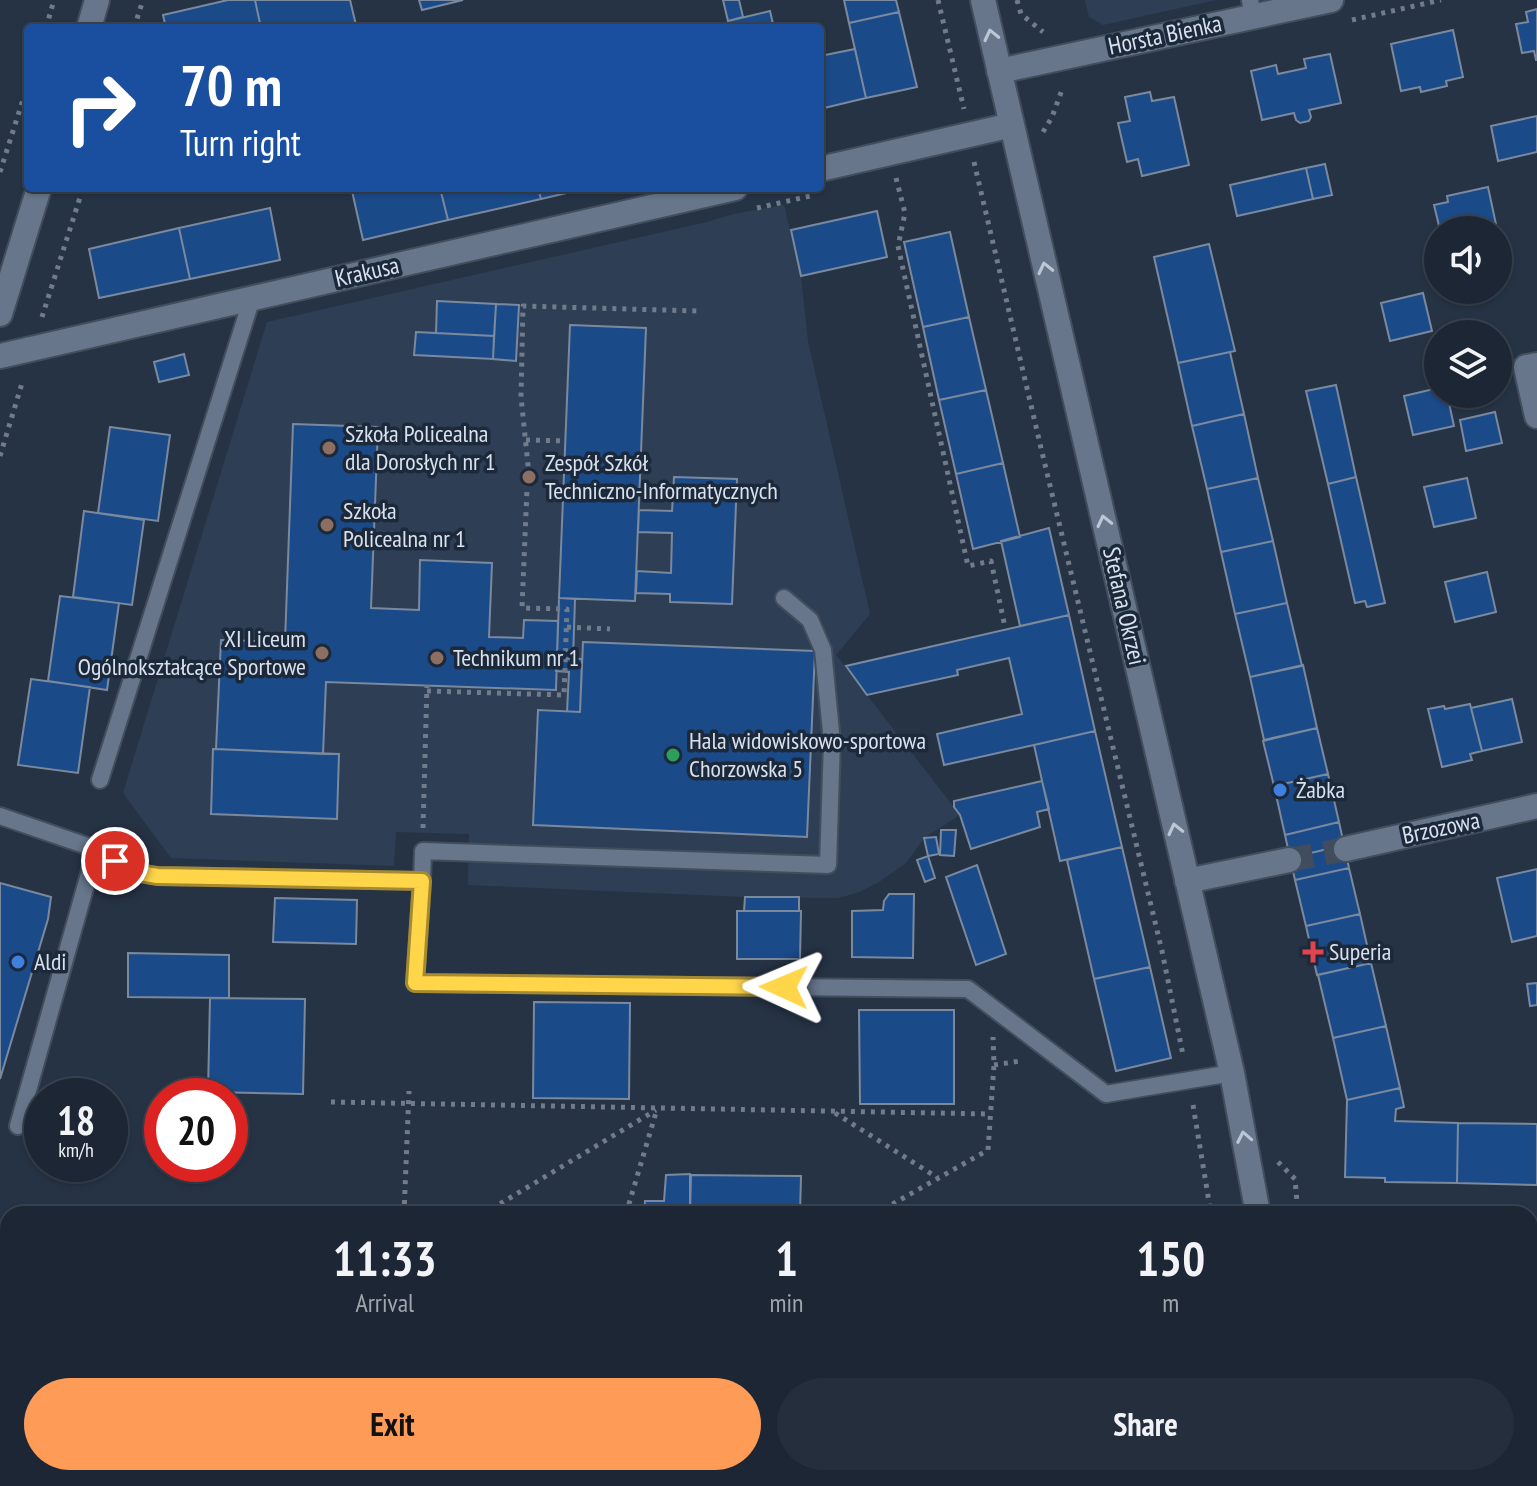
<!DOCTYPE html>
<meta charset="utf-8">
<style>
:root{--surface:#1c2634;--page:#252e3c;--text:#f1f3f6;--muted:#a0a5ac;--line:#3a434f;--accent:#fe9c57}
body{margin:0;font-family:"PT Sans Narrow",sans-serif;background:var(--page);color:var(--text);height:100vh;display:flex;flex-direction:column;font-size:30px;white-space:nowrap}
*{box-sizing:border-box;margin:0}
p{font-size:26px;color:var(--muted)}
.icon{flex:none;width:44px;height:44px;fill:none;stroke:currentColor;stroke-width:2;stroke-linecap:round;stroke-linejoin:round}
.map{position:relative;flex:1;overflow:hidden}
.details{position:absolute;left:0px;top:1206px;width:1538px;height:280px;display:flex;flex-direction:column;background:var(--surface);border-radius:24px 24px 0 0;box-shadow:0 2px 6px #0004,0 0 0 2px var(--line)}
.details>*{flex:none}
.guide{position:absolute;left:24px;top:24px;width:800px;height:168px;border-radius:8px;box-shadow:0 2px 6px #0004,0 0 0 2px var(--line);background:#1a4fa0;color:#fff;overflow:hidden}
.buttons{position:absolute;left:1424px;top:216px;display:grid;gap:16px}
.buttons a{display:grid;place-items:center;width:88px;height:88px;border-radius:50%;background:var(--surface);box-shadow:0 2px 6px #0004,0 0 0 2px var(--line);font-size:40px}
.speed{position:absolute;left:24px;top:1078px;display:flex;gap:16px;font-size:40px;font-weight:700;text-align:center}
.speed>*{display:grid;place-content:center;width:104px;height:104px;border-radius:50%;background:var(--surface);box-shadow:0 2px 6px #0004,0 0 0 2px var(--line);line-height:1}
.speed small{font-size:20px;font-weight:400}
.speed .limit{border:12px solid #d22;background:#fff;color:#111}
.pin{position:absolute;display:grid;place-items:center;width:68px;height:68px;color:#fff;margin:-34px;border:4px solid #fff;border-radius:50%;box-shadow:0 2px 8px #0007}
.me{position:absolute;width:88px;margin:-44px;rotate:271deg;stroke-linejoin:round;filter:drop-shadow(0 0 6px #0008)}
.turn{display:flex;align-items:center;gap:28px;height:168px;padding:0 24px;font-size:36px}
.turn .icon{width:104px;height:104px;stroke-width:2.5}
.turn b{display:block;font-size:56px;line-height:68px}
.eta{display:flex;justify-content:space-evenly;align-items:center;height:136px;text-align:center}
.eta b{font-size:48px;font-weight:700;line-height:56px}
.action{display:flex;gap:16px;margin-top:auto;padding:16px 24px}
.action a{flex:1;height:92px;border-radius:48px;background:var(--accent);color:#111;font-size:32px;font-weight:700;line-height:92px;text-align:center}
.action a+a{background:var(--page);color:var(--text)}
.map>svg:first-child{display:block}
.built{fill:#2e3f55}
.building{fill:#1b4a89;stroke:#7a899e;stroke-width:2}
.lines{fill:none;stroke-linecap:round;stroke-linejoin:round}
.minor-tunnel{stroke:#414d5e;stroke-width:24;stroke-dasharray:24 12;stroke-linecap:butt}
.service-casing{stroke:#434e5d;stroke-width:20}
.minor-casing{stroke:#434e5d;stroke-width:28}
.tertiary-casing{stroke:#434e5d;stroke-width:28}
.secondary-casing{stroke:#434e5d;stroke-width:28}
.path{stroke:#707b8b;stroke-width:5;stroke-dasharray:4 6;stroke-linecap:butt}
.service{stroke:#67768b;stroke-width:16}
.minor{stroke:#67768b;stroke-width:24}
.tertiary{stroke:#67768b;stroke-width:24}
.secondary{stroke:#8e7486;stroke-width:24}
.oneway{stroke:#bcc6d4}
.route-casing{stroke:#a68a30;stroke-width:20}
.route{stroke:#ffd54a;stroke-width:14}
.education-dot{fill:#8d6e63;stroke:#1c293a;stroke-width:3}
.leisure-dot{fill:#2e9e5b;stroke:#1c293a;stroke-width:3}
.shop-dot{fill:#3f7fe0;stroke:#1c293a;stroke-width:3}
.health-dot{fill:#e0444e;stroke:#1c293a;stroke-width:3}
.labels{text-anchor:middle;stroke-width:7;stroke-linejoin:round;paint-order:stroke}
.street-label{font-size:24px;fill:#d8e1ed;stroke:#1c293a}
.poi-label{font-size:24px;fill:#d8e1ed;stroke:#1c293a;text-anchor:start}
</style>
<div class="map">
<svg width="1537" height="1486" viewBox="0 0 1537 1486">
<rect width="100%" height="100%" fill="#263345"/>
<path class="built" d="M1085,0h131l-113,25 -14,-8z
M784,205l17,71 7,65 62,273 -34,41 124,160 -36,23 -18,25 -27,19 -22,11 -19,5 -93,-1 -277,-12 1,-51 -73,-2 -2,34 -223,-8 -48,-65 144,-471 440,-100 26,-8z
M187,1478h232l7,8h-239z"/>
<path class="building" d="M228,0h27l6,28h-95l-3,-13z
M255,0h95l6,25 -16,3h-79z
M419,0h44l-41,10z
M723,0h16l4,17 -15,4z
M844,0h52l3,12 -50,11z
M1537,9v51h-1l-2,-9 -12,2 -6,-29 12,-2 -2,-10z
M770,11l4,17h-44l-2,-7z
M899,12l18,75 -51,11 -17,-75z
M1453,30l10,47 -17,4 1,5 -26,6 -1,-5 -19,4 -10,-47z
M855,49l11,49 -46,11v-53z
M1330,54l11,49 -32,7 2,7 -2,4 -9,2 -4,-3 -2,-7 -32,7 -11,-49 25,-6 2,9 28,-6 -2,-9z
M1150,92l2,9 22,-4 15,68 -47,11 -4,-17 -11,3 -9,-39 12,-2 -5,-24z
M1537,116v36l-39,9 -7,-35z
M1325,164l7,31 -19,4 -7,-31z
M1306,168l7,31 -76,17 -7,-31z
M1488,187l9,42 -57,1 -6,-25 14,-3 -1,-6z
M365,188h75l8,32 -85,20 -11,-49z
M440,188h98l3,11 -93,21z
M538,188h50l-47,11z
M270,208l10,52 -90,19 -11,-51z
M877,211l10,46 -86,19 -10,-46z
M179,228l11,51 -91,19 -10,-49z
M950,232l19,85 -46,10 -19,-85z
M1209,244l26,107 -57,12 -24,-106z
M1423,293l9,38 -42,10 -9,-38z
M437,301l59,3 -2,32 -58,-3z
M496,304l23,1 -3,56 -23,-2z
M969,317l17,73 -47,10 -16,-73z
M570,325l76,3 -11,273 -76,-3z
M416,332l78,4 -1,23 -79,-4z
M1230,352l14,62 -52,12 -14,-63z
M184,354l5,21 -30,7 -5,-20z
M1336,385l20,92 -28,7 -22,-93z
M1438,388v6h9l7,32 -41,9 -9,-39z
M986,390l17,73 -47,11 -17,-74z
M1495,412l7,31 -36,8 -6,-31z
M1244,414l14,64 -51,11 -15,-63z
M293,424l85,3 -7,181 48,2 1,-50 72,3 -3,74 34,1 1,-18 34,1 -2,69 -230,-8 -3,72 -107,-5 5,-109 64,2z
M110,427l60,8 -12,86 -60,-8z
M1003,463l17,74 -47,12 -17,-75z
M674,477l63,2 -5,125 -62,-2v-8l-34,-1 1,-22 34,2 1,-40 -34,-1 1,-22 33,1z
M1356,477l29,126 -18,4 -2,-6 -10,2 -27,-119z
M1258,478l15,63 -52,11 -14,-63z
M1467,478l9,40 -42,9 -10,-40z
M84,511l60,9 -12,85 -59,-8z
M1049,528l20,87 -49,11 -19,-85z
M1273,541l14,62 -52,11 -14,-62z
M1487,572l9,40 -41,10 -10,-40z
M60,596l59,7 -12,87 -59,-9z
M559,598l16,1 -2,60 -16,-1z
M1287,603l15,63 -52,11 -15,-63z
M1069,615l26,116 -61,14 -90,20 -7,-31 85,-20 -13,-56 -52,12 1,5 -91,20 -21,-29z
M583,642l232,9 -8,186 -274,-12 5,-115 42,2z
M557,658l25,1 -2,53h-13l2,-40 -13,-1z
M1303,665l14,63 -53,12 -14,-63z
M31,679l59,8 -12,86 -60,-8z
M1512,699l10,43 -40,9 -11,-43z
M1470,704l12,47 -12,3 2,6 -30,7 -14,-58 16,-3 1,3z
M1317,728l11,46 -54,12 -11,-45z
M1095,731l27,116 -62,14 -26,-116z
M213,749l126,5 -2,65 -126,-5z
M1328,774l11,48 -54,13 -11,-49z
M1042,781l7,28 -12,3 3,15 -69,22 -11,-34 -6,-8v-6z
M1339,822l5,23 -54,13 -5,-23z
M941,830h15l-2,26 -14,-1z
M936,837l3,17 -11,2 -4,-18z
M1344,845l5,23 -54,12 -5,-22z
M1122,847l28,120 -56,12 -27,-119z
M928,856l7,22 -10,4 -8,-22z
M977,865l29,89 -30,11 -30,-88z
M1349,868l11,46 -54,12 -11,-46z
M1537,869v67l-25,6 -15,-64z
M0,883l51,14 -3,22 -48,160z
M889,894h25l-1,64 -61,-1v-46l31,-1 1,-9z
M745,897h54v14h-55z
M275,898l82,2 -1,44 -83,-2z
M737,911h64l-1,48h-63z
M1360,914l11,49 -54,12 -11,-49z
M128,953l101,2v43l-101,-1z
M1371,963l15,63 -53,12 -15,-63z
M1150,967l21,91 -55,13 -22,-92z
M1537,983v22l-7,1 -3,-22z
M210,998l95,1 -2,95 -95,-2z
M534,1002l96,1 -1,96 -96,-1z
M859,1010h95v94h-94z
M1386,1026l14,62 -53,12 -14,-62z
M1400,1088l4,19 -8,2 -1,12 63,2 -1,60 -72,-1v-4l-40,-1 2,-77z
M1458,1123l79,1v61l-80,-2z
M690,1174v40h-46l1,-13h19l2,-26z
M691,1175l110,1 -1,38h-110z
M1530,1398h7v60h-7z
M229,1478h65v8h-65z
M626,1478h64v8h-64z
M763,1478h65v8h-65z
M1441,1478h61l-1,8h-60z"/>
<g class="lines">
<path class="minor-tunnel" d="M1289,860l57,-11"/>
<g class="service-casing">
<path id="service" d="M1250,0l3,17
M100,780l152,-482
M0,816l96,33 38,23 23,4 265,5 -7,102 553,6 138,105 126,-21
M422,881l1,-30 405,14 4,-123 -9,-92 -13,-30 -26,-22
M18,1126l78,-277
M198,1478v8
M360,1478v8"/>
</g>
<g class="minor-casing">
<path id="minor" d="M983,0l249,1073 26,141
M999,71l332,-71
M820,169l192,-44
M0,356l735,-168
M1537,365l-11,2 11,49
M1346,849l191,-43
M1187,881l102,-21
M730,1486v-8
M1383,1486v-8"/>
</g>
<g class="tertiary-casing">
<path id="tertiary" d="M89,28l8,-28
M0,314l39,-126"/>
</g>
<g class="secondary-casing">
<path id="secondary" d="M0,1292h8
M1530,1311h7"/>
</g>
<path class="path" d="M938,0l26,109
M1017,0l4,14 22,18
M1352,20l89,-20
M46,28l8,-28
M134,28l9,-28
M1043,132l9,-15 11,-30
M974,162l67,286 121,503 21,104
M0,172l28,-88
M896,178l9,35 -7,33 70,320 23,-5 14,66
M757,208l53,-12
M42,317l41,-129
M526,440l39,1
M0,456l23,-76
M567,627l43,2
M427,691l137,4 3,-86 -45,-1 6,-143 -7,-68 2,-91 174,5
M423,828l4,-143
M994,1065l26,-4
M331,1102l659,12
M1193,1105l18,109
M835,1113l103,65
M1278,1162l17,17 3,35
M404,1214l5,-123
M483,1214l173,-104
M626,1214l31,-105
M875,1214l113,-64 6,-85 -1,-28
M0,1242h8
M1530,1254h7
M0,1366h8
M1530,1389h7"/>
<use href="#service" class="service"/>
<use href="#minor" class="minor"/>
<use href="#tertiary" class="tertiary"/>
<use href="#secondary" class="secondary"/>
</g>
<defs><path id="oneway-chevron" d="M-2-3.5L2.5 0L-2 3.5" fill="none" stroke-width="1.6" stroke-linecap="round" stroke-linejoin="round" transform="scale(2)"/></defs>
<g class="oneway">
<use href="#oneway-chevron" transform="translate(991 35) rotate(-103)"/>
<use href="#oneway-chevron" transform="translate(1045 268) rotate(-103)"/>
<use href="#oneway-chevron" transform="translate(1104 521) rotate(-103)"/>
<use href="#oneway-chevron" transform="translate(1175 829) rotate(-103)"/>
<use href="#oneway-chevron" transform="translate(1244 1137) rotate(-101)"/>
</g>
<g class="lines">
<g class="route-casing">
<path id="route" d="M115,861l19,11 23,4 265,5 -7,102 369,4"/>
</g>
<use href="#route" class="route"/>
</g>
<g class="education-dot">
<circle cx="329" cy="448" r="8"/>
<circle cx="529" cy="477" r="8"/>
<circle cx="327" cy="525" r="8"/>
<circle cx="322" cy="653" r="8"/>
<circle cx="437" cy="658" r="8"/>
</g>
<circle class="leisure-dot" cx="673" cy="755" r="8"/>
<g class="shop-dot">
<circle cx="1280" cy="790" r="8"/>
<circle cx="18" cy="962" r="8"/>
</g>
<path class="health-dot" d="M1309 940h8v8h8v8h-8v8h-8v-8h-8v-8h8z"/>
<g class="labels">
<g class="street-label">
<text transform="translate(1165 35) rotate(-12)" y="8">Horsta Bienka</text>
<text transform="translate(367 272) rotate(-13)" y="8">Krakusa</text>
<text transform="translate(1124 606) rotate(77)" y="8">Stefana Okrzei</text>
<text transform="translate(1441 828) rotate(-12)" y="8">Brzozowa</text>
</g>
<g class="poi-label">
<text x="345" y="442">Szkoła Policealna<tspan x="345" dy="28">dla Dorosłych nr 1</tspan></text>
<text x="545" y="471">Zespół Szkół<tspan x="545" dy="28">Techniczno-Informatycznych</tspan></text>
<text x="343" y="519">Szkoła<tspan x="343" dy="28">Policealna nr 1</tspan></text>
<text x="306" y="647" text-anchor="end">XI Liceum<tspan x="306" dy="28">Ogólnokształcące Sportowe</tspan></text>
<text x="453" y="666">Technikum nr 1</text>
<text x="689" y="749">Hala widowiskowo-sportowa<tspan x="689" dy="28">Chorzowska 5</tspan></text>
<text x="1296" y="798">Żabka</text>
<text x="1329" y="960">Superia</text>
<text x="34" y="970">Aldi</text>
</g>
</g>
</svg>
<div class="buttons">
<a><svg class="icon" aria-label="sound" viewBox="0 0 24 24"><path d="M4 9h4l5-4v14l-5-4H4zM17 9q2 3 0 6"/></svg></a>
<a><svg class="icon" aria-label="layers" viewBox="0 0 24 24"><path d="M12 4l9 5-9 5-9-5zM3 14l9 5 9-5"/></svg></a>
</div>
<div class="speed"><div>18<small>km/h</small></div><div class="limit">20</div></div>
<div class="pin" style="left:115px;top:861px;background:#d93025"><svg class="icon" aria-label="arrive" viewBox="0 0 24 24"><path d="M6 21V4h12l-3 4 3 4H6"/></svg></div>
<svg class="me" style="left:784px;top:987px" viewBox="-20 -20 40 40"><path d="M0-17L14 15 0 8-14 15z" fill="#ffd54a" stroke="#fff" stroke-width="4"/></svg>
<div class="guide">
<div class="turn"><svg class="icon" aria-label="right" viewBox="0 0 24 24"><path d="M7 20v-9h11M14 6l5 5-5 5"/></svg><div><b>70 m</b>Turn right</div></div>
</div>
<section class="details">
<div class="eta">
<div><b>11:33</b><p>Arrival</p></div>
<div><b>1</b><p>min</p></div>
<div><b>150</b><p>m</p></div>
</div>
<div class="action"><a>Exit</a><a>Share</a></div>
</section>
</div>
